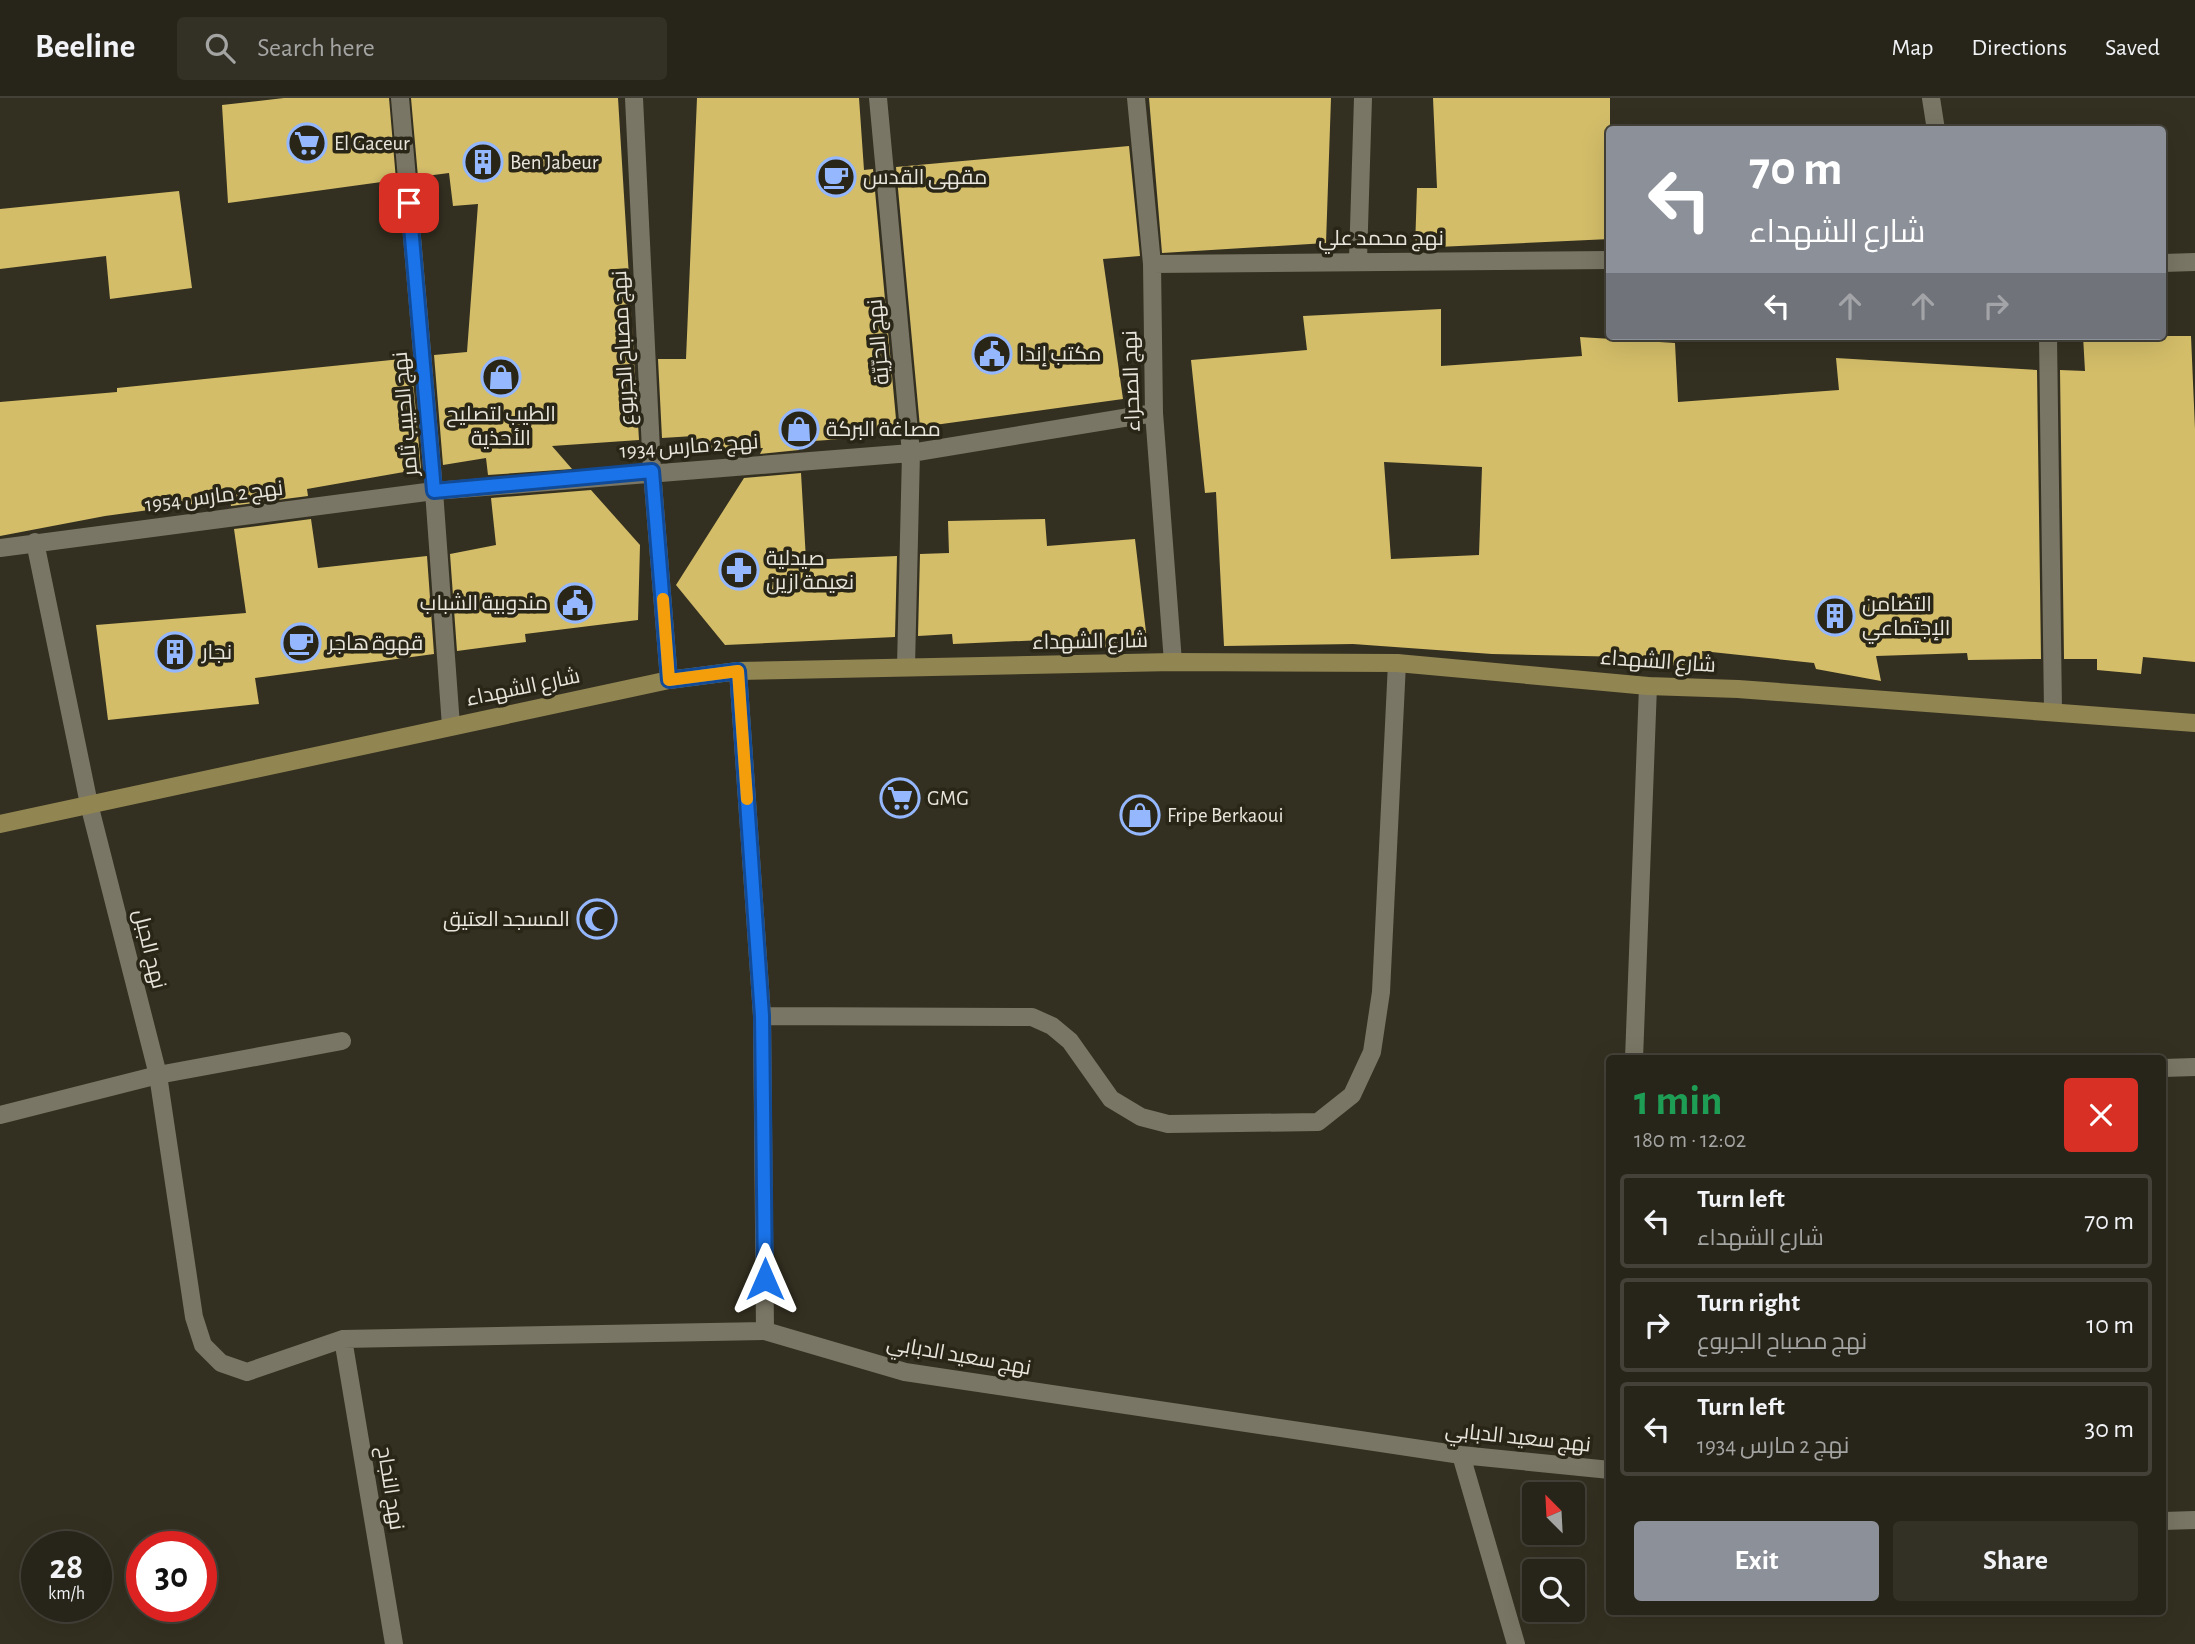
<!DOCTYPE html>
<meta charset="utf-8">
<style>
:root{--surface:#272419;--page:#333026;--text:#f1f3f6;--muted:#a4a4a2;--line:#434138;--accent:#8c9099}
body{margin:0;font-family:"Alegreya Sans",Cairo,sans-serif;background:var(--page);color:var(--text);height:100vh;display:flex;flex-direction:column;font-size:26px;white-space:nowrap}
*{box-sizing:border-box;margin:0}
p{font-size:23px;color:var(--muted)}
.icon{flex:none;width:38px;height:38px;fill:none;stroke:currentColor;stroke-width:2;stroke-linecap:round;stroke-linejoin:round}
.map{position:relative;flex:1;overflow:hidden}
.sheet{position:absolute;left:1606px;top:957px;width:560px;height:560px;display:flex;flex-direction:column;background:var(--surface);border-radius:7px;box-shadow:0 7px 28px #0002,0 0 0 2px var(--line)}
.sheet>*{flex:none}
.banner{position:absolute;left:1606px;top:28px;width:560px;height:214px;border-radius:7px;box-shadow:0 7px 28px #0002,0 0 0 2px var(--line);background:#8c9099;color:#fff;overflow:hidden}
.needle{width:46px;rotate:336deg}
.tools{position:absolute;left:1522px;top:1384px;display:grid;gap:14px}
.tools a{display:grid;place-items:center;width:63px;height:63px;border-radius:7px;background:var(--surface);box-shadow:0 7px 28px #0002,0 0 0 2px var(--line);font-size:35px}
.speed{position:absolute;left:21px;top:1433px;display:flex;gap:14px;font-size:35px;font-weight:700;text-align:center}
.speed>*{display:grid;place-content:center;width:91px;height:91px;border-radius:50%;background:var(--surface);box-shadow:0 7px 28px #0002,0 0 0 2px var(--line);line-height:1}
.speed small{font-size:18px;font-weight:400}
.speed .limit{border:10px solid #d22;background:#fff;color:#111}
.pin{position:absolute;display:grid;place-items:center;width:60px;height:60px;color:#fff;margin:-30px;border-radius:14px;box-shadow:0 4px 10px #0006}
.me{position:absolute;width:77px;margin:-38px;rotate:0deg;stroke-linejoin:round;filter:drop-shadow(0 0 5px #0008)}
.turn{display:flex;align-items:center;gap:24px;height:147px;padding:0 28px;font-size:32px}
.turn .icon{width:91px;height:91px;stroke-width:2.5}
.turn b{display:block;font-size:49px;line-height:60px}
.lanes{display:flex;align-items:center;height:66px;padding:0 28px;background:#0003;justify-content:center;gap:35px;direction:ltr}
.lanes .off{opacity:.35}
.round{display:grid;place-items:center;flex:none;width:74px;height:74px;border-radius:7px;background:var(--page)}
.overview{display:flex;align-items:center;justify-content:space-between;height:119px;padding:0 28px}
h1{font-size:42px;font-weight:700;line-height:52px;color:#1e9e55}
.action{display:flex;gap:14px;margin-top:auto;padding:14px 28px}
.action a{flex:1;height:80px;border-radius:7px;background:var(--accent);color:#fff;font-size:28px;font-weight:700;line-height:80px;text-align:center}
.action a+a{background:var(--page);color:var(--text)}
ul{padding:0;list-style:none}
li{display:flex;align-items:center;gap:21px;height:94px;margin:0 14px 10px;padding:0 14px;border:4px solid var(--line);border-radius:7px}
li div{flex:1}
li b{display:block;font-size:26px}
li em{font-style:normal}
header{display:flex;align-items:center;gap:42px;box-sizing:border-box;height:98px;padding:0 35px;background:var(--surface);border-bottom:2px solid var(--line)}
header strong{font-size:33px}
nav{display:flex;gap:38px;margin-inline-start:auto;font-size:24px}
.search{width:490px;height:63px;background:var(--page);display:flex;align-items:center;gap:18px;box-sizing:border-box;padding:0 24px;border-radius:7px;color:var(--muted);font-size:26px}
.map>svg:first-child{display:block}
.building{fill:#d3bd69;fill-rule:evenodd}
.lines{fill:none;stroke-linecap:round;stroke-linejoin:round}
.street{stroke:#7a7665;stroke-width:18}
.secondary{stroke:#918552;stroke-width:18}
.route-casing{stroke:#114b97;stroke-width:18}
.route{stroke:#1a73e8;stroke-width:12}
.slow{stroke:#f59e0b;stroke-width:12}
.labels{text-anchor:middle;stroke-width:7;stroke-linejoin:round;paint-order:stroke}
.poi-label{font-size:21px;fill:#e8e5dc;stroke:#2a2617;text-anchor:start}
.street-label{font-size:21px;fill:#e8e5dc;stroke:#2a2617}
</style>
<header>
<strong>Beeline</strong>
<div class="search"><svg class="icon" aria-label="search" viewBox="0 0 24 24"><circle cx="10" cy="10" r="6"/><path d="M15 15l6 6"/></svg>Search here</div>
<nav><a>Map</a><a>Directions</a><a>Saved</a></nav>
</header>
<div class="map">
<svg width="2195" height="1546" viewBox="0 0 2195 1546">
<rect width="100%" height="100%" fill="#343021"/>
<path class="building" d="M284,0h105l7,82 -168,23 -6,-98z
M411,0h207l21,342 -87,6 20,23 -84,6 -2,-17 -43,7 -9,-110 33,-3 11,-148 -25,2 -4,-33 -31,4z
M697,0h162l5,72 9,-1 24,261 -26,4v3l-72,5v8l-39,4 3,-6 -69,3v-15l-32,2 -4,-79h28z
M1149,0h182l-5,145 -164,10z
M1433,0h177v141l-195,9 2,-60h20z
M1129,48l11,110 -37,3 20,140 -203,28 -24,-260z
M179,93l13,97 -82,11 -4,-43 -106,13v-60z
M1441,211v57l141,-10 -2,-19 95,6 3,59 161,-12 -3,-32 201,12 4,289 -73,1 -1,-7 -91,3 5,25 -65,-12 -2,-6 -112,-12 2,20 -75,-14 -137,-3 -139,-10 -129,2 -8,-154 -11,1 -14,-133 116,-10 -4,-34zM1384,364l98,5 -3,88 -88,4z
M2083,238h108l4,93v233l-52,-5 -2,17 -44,-4v-11h-33l-4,-289 25,1z
M411,260l10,111 -114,20 1,7 -77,10 -1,-7 -125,17 -105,20v-134l117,-10v-4z
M801,375l5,87 91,-4 -2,81 -170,8 -49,-60 68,-107z
M591,392l49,55 -2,75 -113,14 1,8 -69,9 -7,-97 46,-9 -5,-47z
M311,421l7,49 109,-12 7,98 -179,24 4,26 -151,16 -12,-95 150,-12 -12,-84z
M1045,421l2,27 88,-7 13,110h-81l-1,-10 -113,5 -1,-10 -34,2 2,-82 29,-1 -1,-32z"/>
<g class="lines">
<path class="street" d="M400,0l34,393 17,235
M634,0l18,373 17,209
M878,0l33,355 -5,213
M1136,0l16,166 2,149 19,249
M1931,0l5,32
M1358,162l5,-162
M2163,165l32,-1
M1152,166l458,-4
M2048,238l5,375
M35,444l54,262 69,271 36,242 9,28 18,18 26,9 96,-33 422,-8 140,41 556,83 149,15
M0,450l434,-57 477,-38 243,-40
M738,573l24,345 3,315
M762,918l270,1 20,9 18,15 41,58 30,18 27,7 150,-2 34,-27 20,-43 9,-60 16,-329
M1634,961l14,-373
M2163,970l32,-1
M0,1017l158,-40 184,-34
M343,1241l51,305
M1461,1357l55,189
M2163,1423l32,-1"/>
<path class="secondary" d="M0,726l669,-144 69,-9 435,-9 224,1 251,23 90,3 457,34"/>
</g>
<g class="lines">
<g class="route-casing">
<path id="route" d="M409,105l25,288 218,-20 17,209 69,-9 24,345 3,263"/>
</g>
<use href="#route" class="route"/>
<path class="slow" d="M663,501l6,81 69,-9 9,128"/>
</g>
<defs>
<g id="supermarket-ring" transform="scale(2.0125)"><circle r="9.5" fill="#2a2617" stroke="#94b7fd" stroke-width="1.5"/><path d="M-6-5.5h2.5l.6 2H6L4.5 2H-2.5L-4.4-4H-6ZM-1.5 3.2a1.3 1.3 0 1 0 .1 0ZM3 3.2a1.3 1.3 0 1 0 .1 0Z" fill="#94b7fd"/></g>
<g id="building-ring" transform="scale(2.0125)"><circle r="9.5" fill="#2a2617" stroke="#94b7fd" stroke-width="1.5"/><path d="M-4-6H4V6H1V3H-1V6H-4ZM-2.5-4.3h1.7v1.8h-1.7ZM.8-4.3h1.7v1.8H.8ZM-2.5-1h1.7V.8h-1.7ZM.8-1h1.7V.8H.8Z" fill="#94b7fd"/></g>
<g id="cafe-ring" transform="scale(2.0125)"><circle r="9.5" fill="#2a2617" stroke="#94b7fd" stroke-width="1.5"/><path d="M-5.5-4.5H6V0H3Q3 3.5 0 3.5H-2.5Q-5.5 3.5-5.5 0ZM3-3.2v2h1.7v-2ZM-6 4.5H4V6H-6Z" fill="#94b7fd"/></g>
<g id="civic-ring" transform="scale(2.0125)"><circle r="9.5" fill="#2a2617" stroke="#94b7fd" stroke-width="1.5"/><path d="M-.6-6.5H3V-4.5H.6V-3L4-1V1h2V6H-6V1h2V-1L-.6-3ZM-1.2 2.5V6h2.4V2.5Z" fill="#94b7fd"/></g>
<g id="shop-ring" transform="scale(2.0125)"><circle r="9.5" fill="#2a2617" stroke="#94b7fd" stroke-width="1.5"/><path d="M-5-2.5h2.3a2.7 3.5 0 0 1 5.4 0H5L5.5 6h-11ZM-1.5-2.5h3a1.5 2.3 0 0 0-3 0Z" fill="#94b7fd"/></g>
<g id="pharmacy-ring" transform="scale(2.0125)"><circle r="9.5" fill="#2a2617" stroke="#94b7fd" stroke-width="1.5"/><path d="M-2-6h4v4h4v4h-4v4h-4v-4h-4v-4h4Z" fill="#94b7fd"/></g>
<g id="mosque-ring" transform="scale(2.0125)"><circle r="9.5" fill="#2a2617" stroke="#94b7fd" stroke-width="1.5"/><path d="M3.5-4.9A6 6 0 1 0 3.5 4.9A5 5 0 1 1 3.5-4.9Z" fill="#94b7fd"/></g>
</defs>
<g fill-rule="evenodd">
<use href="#supermarket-ring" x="307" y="45"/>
<use href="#building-ring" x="483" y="64"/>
<use href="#cafe-ring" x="836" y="79"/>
<use href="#civic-ring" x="992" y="256"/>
<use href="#shop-ring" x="501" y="279"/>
<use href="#shop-ring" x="799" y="331"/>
<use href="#pharmacy-ring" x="739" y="472"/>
<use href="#civic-ring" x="575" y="505"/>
<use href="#building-ring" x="1835" y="518"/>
<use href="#cafe-ring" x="301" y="545"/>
<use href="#building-ring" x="175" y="554"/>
<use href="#supermarket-ring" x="900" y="700"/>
<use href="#shop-ring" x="1140" y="717"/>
<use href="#mosque-ring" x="597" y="821"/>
</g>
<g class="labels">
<g class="poi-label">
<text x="334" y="52">El Gaceur</text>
<text x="510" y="71">Ben Jabeur</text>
<text x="863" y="86">مقهى القدس</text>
<text x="1019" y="263">مكتب إندا</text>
<text x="501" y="323" text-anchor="middle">الطيب لتصليح<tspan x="501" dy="24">الأحذية</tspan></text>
<text x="826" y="338">مصاغة البركة</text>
<text x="766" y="467">صيدلية<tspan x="766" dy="24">نعيمة ازين</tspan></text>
<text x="548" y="512" text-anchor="end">مندوبية الشباب</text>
<text x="1862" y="513">التضامن<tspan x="1862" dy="24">الإجتماعي</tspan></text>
<text x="328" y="552">قهوة هاجر</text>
<text x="202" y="561">نجار</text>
<text x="927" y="707">GMG</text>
<text x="1167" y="724">Fripe Berkaoui</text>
<text x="570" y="828" text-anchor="end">المسجد العتيق</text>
</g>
<g class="street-label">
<text x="1381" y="147">نهج محمد علي</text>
<text transform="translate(878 244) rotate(-95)" y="7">نهج الحرّيّة</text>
<text transform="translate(623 250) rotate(-93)" y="7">نهج مصباح الجربوع</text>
<text transform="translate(1131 283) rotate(-92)" y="7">نهج الصحراء</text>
<text transform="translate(405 316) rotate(-95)" y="7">نهج الحبيب ثامر</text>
<text transform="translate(689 348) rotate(-4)" y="7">نهج 2 مارس 1934</text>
<text transform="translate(214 398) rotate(-7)" y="7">نهج 2 مارس 1954</text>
<text transform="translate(1090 543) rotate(-1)" y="7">شارع الشهداء</text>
<text transform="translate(1658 563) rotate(4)" y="7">شارع الشهداء</text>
<text transform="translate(523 589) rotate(-12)" y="7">شارع الشهداء</text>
<text transform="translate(150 851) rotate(76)" y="7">نهج الجبل</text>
<text transform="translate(959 1257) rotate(10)" y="7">نهج سعيد الدبابي</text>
<text transform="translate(1518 1339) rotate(6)" y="7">نهج سعيد الدبابي</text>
<text transform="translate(391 1390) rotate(81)" y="7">نهج النجاح</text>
</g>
</g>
</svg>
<div class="tools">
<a><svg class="needle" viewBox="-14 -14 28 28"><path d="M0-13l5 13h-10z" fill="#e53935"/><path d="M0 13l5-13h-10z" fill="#a4a4a2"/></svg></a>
<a><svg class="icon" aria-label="search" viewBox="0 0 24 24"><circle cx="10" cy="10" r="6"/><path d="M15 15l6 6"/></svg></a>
</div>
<div class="speed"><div>28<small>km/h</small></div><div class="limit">30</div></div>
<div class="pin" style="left:409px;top:105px;background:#d93025"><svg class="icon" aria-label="arrive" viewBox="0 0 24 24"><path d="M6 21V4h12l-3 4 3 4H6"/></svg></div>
<svg class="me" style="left:765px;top:1181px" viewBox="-20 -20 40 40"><path d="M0-17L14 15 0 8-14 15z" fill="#1a73e8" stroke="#fff" stroke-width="4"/></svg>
<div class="banner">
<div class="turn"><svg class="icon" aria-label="left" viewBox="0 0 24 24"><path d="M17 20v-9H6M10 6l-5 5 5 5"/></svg><div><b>70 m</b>شارع الشهداء</div></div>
<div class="lanes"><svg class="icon" aria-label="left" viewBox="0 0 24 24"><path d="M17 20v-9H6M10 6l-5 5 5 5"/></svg><svg class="icon off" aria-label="ahead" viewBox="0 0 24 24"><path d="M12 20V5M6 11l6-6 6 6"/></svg><svg class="icon off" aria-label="ahead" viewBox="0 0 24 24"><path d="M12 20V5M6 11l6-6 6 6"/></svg><svg class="icon off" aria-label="right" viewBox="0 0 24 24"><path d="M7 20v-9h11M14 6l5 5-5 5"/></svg></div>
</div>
<section class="sheet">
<div class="overview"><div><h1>1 min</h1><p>180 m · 12:02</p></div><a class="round" style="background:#d93025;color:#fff"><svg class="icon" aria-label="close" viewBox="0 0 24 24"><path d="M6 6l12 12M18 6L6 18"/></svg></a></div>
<ul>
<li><svg class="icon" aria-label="left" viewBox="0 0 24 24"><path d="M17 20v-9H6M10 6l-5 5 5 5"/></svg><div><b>Turn left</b><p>شارع الشهداء</p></div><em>70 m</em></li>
<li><svg class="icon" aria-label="right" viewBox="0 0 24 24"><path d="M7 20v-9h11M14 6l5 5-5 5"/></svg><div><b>Turn right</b><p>نهج مصباح الجربوع</p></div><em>10 m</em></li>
<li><svg class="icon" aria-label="left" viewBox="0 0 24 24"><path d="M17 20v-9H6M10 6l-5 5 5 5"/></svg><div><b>Turn left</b><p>نهج 2 مارس 1934</p></div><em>30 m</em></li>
</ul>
<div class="action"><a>Exit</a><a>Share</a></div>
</section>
</div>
